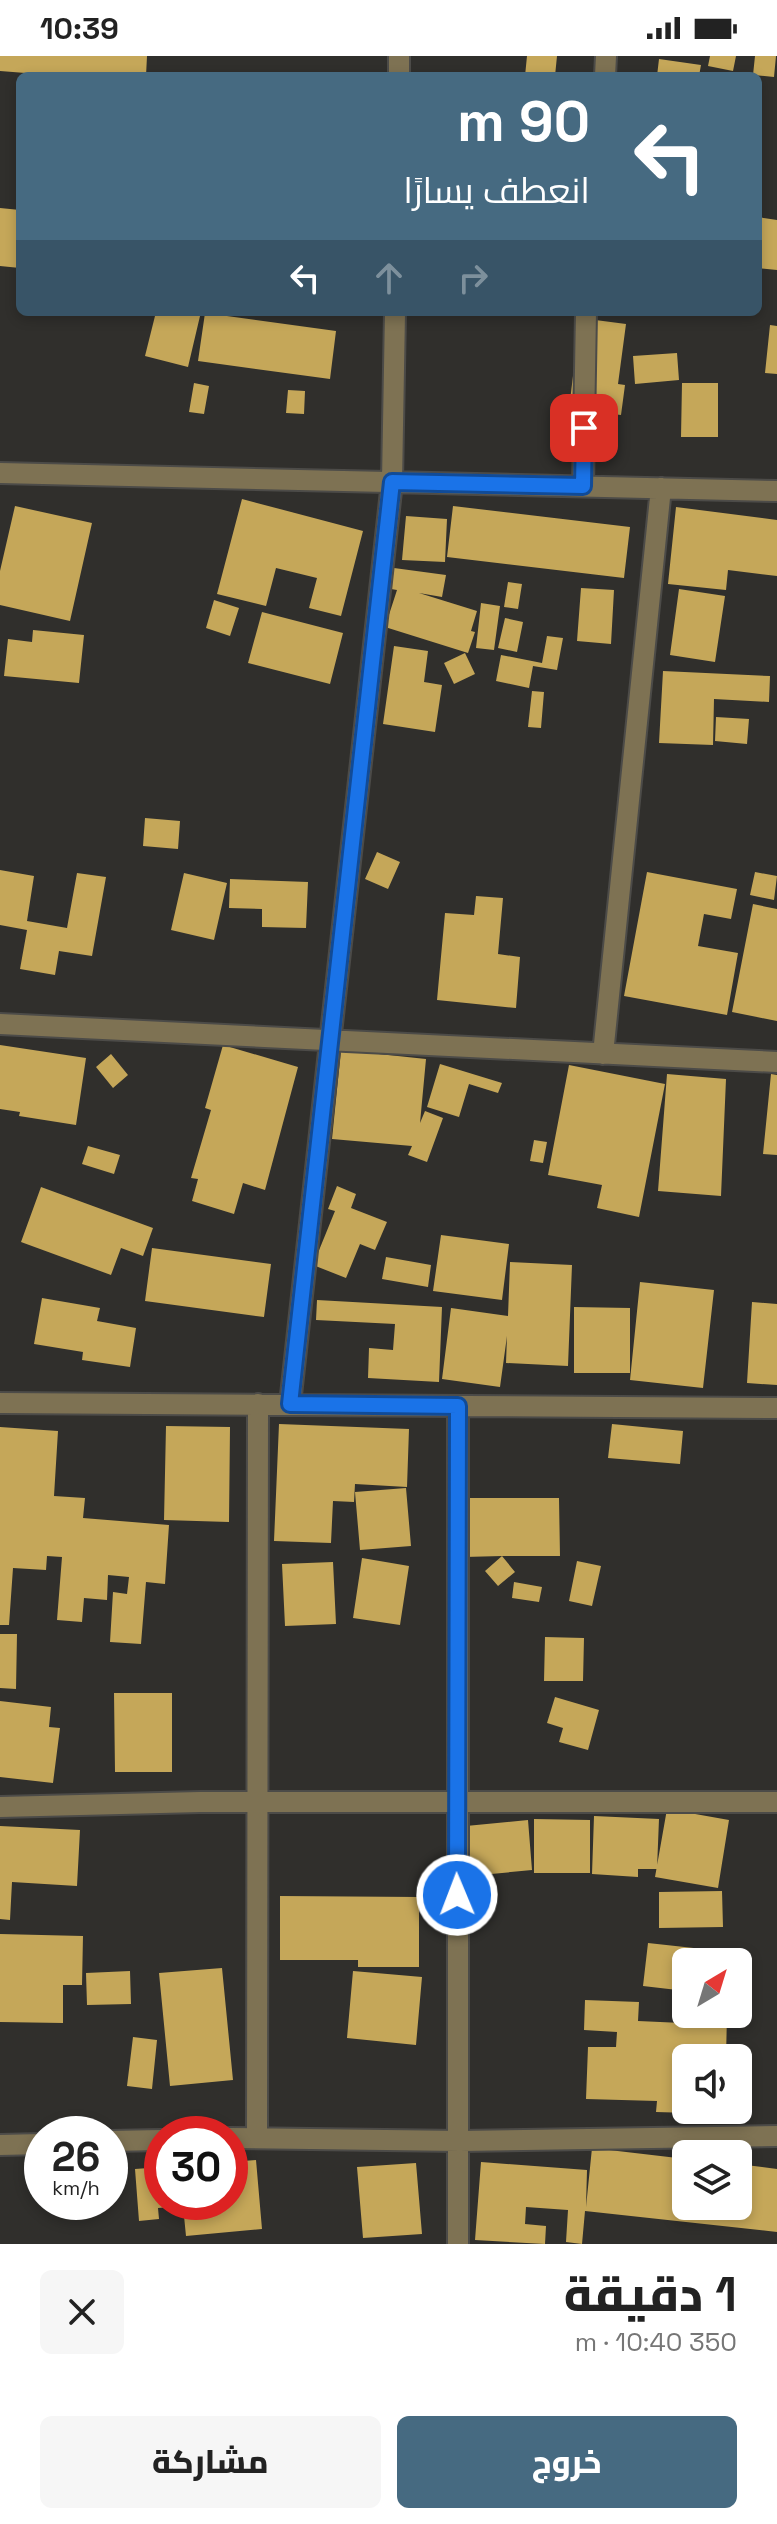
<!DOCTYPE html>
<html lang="ar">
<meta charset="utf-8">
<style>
:root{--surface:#fff;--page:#f6f6f6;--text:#222;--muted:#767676;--accent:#466a81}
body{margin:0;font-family:"Space Grotesk",Cairo,sans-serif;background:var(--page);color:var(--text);direction:rtl;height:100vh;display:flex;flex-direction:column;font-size:30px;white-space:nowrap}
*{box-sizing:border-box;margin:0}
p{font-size:26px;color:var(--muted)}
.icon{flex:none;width:44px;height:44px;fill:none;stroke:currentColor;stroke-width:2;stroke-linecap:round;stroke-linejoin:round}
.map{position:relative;height:2188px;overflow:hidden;direction:ltr}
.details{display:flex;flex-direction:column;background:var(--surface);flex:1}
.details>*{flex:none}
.top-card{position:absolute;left:16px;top:16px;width:746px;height:244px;border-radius:12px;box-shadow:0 4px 12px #0003;direction:rtl;background:#466a81;color:#fff;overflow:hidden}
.needle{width:52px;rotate:38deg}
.buttons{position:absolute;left:672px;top:1892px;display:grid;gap:16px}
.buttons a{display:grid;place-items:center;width:80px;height:80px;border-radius:12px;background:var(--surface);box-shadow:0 4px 12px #0003;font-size:40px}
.speed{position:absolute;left:24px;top:2060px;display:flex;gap:16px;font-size:40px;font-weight:700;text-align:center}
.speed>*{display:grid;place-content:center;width:104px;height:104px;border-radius:50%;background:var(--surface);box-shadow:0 4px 12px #0003;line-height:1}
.speed small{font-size:20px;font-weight:400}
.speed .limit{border:12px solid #d22;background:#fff;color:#111}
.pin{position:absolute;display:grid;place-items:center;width:68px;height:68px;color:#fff;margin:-34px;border-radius:16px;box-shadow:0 4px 12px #0006}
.me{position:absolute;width:88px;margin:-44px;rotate:359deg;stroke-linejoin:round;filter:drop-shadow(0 0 6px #0008)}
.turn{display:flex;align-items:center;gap:28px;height:168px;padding:0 40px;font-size:36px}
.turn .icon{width:104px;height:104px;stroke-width:2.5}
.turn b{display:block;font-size:56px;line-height:68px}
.lanes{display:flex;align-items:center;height:76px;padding:0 40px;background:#0003;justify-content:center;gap:40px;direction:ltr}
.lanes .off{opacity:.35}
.round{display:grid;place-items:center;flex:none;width:84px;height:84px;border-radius:12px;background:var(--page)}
.summary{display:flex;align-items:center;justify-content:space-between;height:136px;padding:0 40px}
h1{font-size:48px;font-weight:800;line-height:60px}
.cta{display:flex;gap:16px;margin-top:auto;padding:16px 40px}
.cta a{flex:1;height:92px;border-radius:12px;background:var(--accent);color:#fff;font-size:32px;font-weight:800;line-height:92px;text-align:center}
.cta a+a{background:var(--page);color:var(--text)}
.status{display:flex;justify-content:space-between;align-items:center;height:56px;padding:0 40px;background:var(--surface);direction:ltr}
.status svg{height:22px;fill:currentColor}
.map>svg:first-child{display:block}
.building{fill:#c5a759}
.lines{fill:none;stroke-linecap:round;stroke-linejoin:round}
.minor-casing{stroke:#4c4b48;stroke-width:24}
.minor{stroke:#7e7253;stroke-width:20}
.route-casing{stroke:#114b97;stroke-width:20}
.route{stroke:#1a73e8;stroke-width:14}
</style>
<div class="status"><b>10:39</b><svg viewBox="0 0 49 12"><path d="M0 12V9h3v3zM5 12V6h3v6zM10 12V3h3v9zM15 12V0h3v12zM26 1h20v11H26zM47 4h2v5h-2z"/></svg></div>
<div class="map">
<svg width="777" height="2188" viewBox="0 0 777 2188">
<rect width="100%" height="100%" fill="#302f2c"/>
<path class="building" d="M0,0h147l-1,20h-82l-64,-5z
M527,0h30l-2,20h-30z
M710,0h26l-3,15 -25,-5z
M755,0h21l-2,21 -21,-2z
M659,3l42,6 -2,11h-42z
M0,152l20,2v58l-20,-2z
M758,161l19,3v50l-19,-2z
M156,256h29l15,4 -12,51 -43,-11z
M205,257l131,18 -6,48 -132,-18z
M580,262l46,6 -8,60 7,1 -4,30 -52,-6z
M770,269l7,1v48l-12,-1z
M677,297l2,27 -44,4 -2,-28z
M194,327l15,3 -5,28 -15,-2z
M682,327h36v54h-37z
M288,334l17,1 -1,23 -18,-1z
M242,443l121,32 -22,85 -32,-8 8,-30 -41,-10 -10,38 -49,-12z
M15,450l77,17 -22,98 -70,-16v-34z
M453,450l177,21 -6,51 -177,-21z
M676,451l101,13v56l-49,-6 -2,20 -58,-6z
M406,460l41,3 -2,43 -43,-2z
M394,512l52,7 -4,22 -23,-4 58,18 -6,20 4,1 -7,21 -83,-26 12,-37 -6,-1z
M508,526l14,2 -4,25 -14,-2z
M581,532l33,2 -3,54 -34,-3z
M679,533l46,7 -10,66 -45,-7z
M214,544l25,8 -9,28 -24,-8z
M481,547l19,3 -6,44 -18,-2z
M262,556l81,21 -13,51 -82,-21z
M505,562l18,4 -6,30 -19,-4z
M33,574l51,5 -5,48 -75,-7 4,-37 24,3z
M547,580l16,2 -6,32 -24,-4 -4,22 -33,-7 5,-26 41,8z
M394,590l34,5 -4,31 18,3 -7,47 -52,-8z
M465,597l10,21 -21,10 -10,-21z
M663,615l107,5 -1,26 -55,-3 -1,46 -54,-2z
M532,635l12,1 -3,36 -13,-1z
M716,661l33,2 -2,25 -32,-3z
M145,762l35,3 -2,28 -35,-3z
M377,796l23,10 -12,27 -23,-10z
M0,814l34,6 -7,45 40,7 10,-55 29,4 -14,79 -33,-5 -4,24 -35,-6 7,-39 -27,-5z
M647,816l90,17 -6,30 -27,-5 -6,32 40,7 -11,62 -103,-19z
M755,816l22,4 -3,24 -24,-5z
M184,817l43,10 -13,57 -43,-10z
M230,823l78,3 -2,46 -44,-1v-18l-33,-1z
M476,840l27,2 -5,56 22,3 -4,51 -79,-8 8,-87 29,2z
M753,848l24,5v112l-45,-9z
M0,989l86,13 -10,67 -57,-9 1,-4 -20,-3z
M223,989l75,22 -33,123 -22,-7 -9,31 -42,-13 6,-22 -7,-1 20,-68 -6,-2z
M341,994l85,9 -6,64 5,-12 18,7 -16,44 -19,-7 4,-9 -80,-7z
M111,998l17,21 -15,13 -17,-21z
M440,1008l62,19 -4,10 -29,-9 -10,33 -32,-10z
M569,1009l96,19 -26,133 -42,-9 5,-23 -54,-10z
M667,1018l59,5 -5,117 -63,-5z
M771,1018l6,1v80l-14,-1z
M534,1084l13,2 -4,21 -13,-2z
M88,1090l32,9 -6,19 -32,-10z
M337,1130l19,8 -5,14 36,14 -12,28 -15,-6 -14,34 -33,-13 22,-54 -7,-2z
M41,1131l112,41 -10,28 -22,-8 -10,27 -90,-33z
M441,1179l68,9 -7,56 -69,-9z
M152,1192l119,16 -7,53 -119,-16z
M386,1201l45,8 -3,22 -46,-8z
M510,1206l62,3 -4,101 -62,-3 1,-27 -7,51 -58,-8 9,-71 57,8z
M640,1226l74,8 -11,98 -73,-8z
M42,1242l58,10 -3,13 39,7 -6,39 -48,-7 1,-8 -49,-8z
M317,1244l125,7 -3,75 -71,-4 1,-30 24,2 2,-26 -79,-4z
M752,1246l25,2v81l-30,-2z
M574,1251l56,1v65h-56z
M279,1368l130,5 -2,58 -52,-3 -1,18 -21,-1 -2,42 -57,-2z
M612,1368l71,7 -3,33 -72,-6z
M166,1370l64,1 -1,95 -65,-2z
M0,1371l58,4 -4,65 31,2 -2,20 86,7 -4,59 -19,-2 -5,62 -31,-2 3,-50 14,2 2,-17 -21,-2 -1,25 -23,-2 -2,24 -25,-2 5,-63 -15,-1 -1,14 -33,-2 -4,57h-9z
M406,1432l5,58 -51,4 -5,-58z
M464,1442h95l1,58h-58l13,16 -17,14 -13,-15 17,-15 -38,1z
M362,1502l47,8 -9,59 -47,-7z
M577,1505l24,5 -9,40 -23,-5z
M333,1506l3,62 -51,2 -3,-62z
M514,1526l28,5 -3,15 -27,-4z
M0,1578h17l-1,55 -16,-1z
M545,1581l39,1 -1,43h-39z
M114,1637h58v79h-57z
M555,1641l44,13 -11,40 -29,-8 4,-14 -16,-5z
M0,1645l51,6 -2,20 11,1 -7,55 -53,-6z
M667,1753l62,11 -11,68 -63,-11z
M594,1760l65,3 -2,50h-19v8l-46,-3z
M534,1763l56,1v53h-56z
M528,1764l4,50 -62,6 -4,-50z
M0,1770l80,4 -3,56 -65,-4 -2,38 -10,-1z
M722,1835l1,36 -64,1v-36z
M280,1840l139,1v70h-61v-7h-78z
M0,1878l83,2 -1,49h-19v38l-63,-1z
M648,1887l73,8 -1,11h-34v29l-43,-5z
M222,1912l11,112 -63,6 -11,-113z
M130,1915l1,33 -44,1 -1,-32z
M353,1915l69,6 -6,68 -69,-7z
M683,1942l3,1v15h41l-1,44h-40v52h38v4l-68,-2 1,-11 -71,-2 2,-52h28l1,-15 -33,-2 1,-30 54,2 -1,19 44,2z
M133,1981l24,3 -5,49 -25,-3z
M592,2092l94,11v47h52v-42l39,5v63l-192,-21 -3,33 -16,-2 2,-32 -42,-3 -1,17 21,2 -1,18 -70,-4 6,-78 106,8 -1,37z
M256,2104l6,69 -76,7 -3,-30 -25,2 1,11 -20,2 -4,-52 27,-2v35h68v-40z
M416,2107l6,71 -59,4 -6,-71z"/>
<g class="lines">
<g class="minor-casing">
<path id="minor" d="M399,20v-20
M605,20l1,-20
M0,417l777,18
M583,430l3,-174
M0,968l777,38
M603,998l58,-566
M0,1347l777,5
M290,1348l102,-922 3,-170
M458,1350v838
M0,1751l200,-5h577
M257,2081l1,-733
M230,2082l230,3 317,-5
M110,2085l52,-1
M0,2089l42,-1"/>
</g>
<use href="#minor" class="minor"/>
</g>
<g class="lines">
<g class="route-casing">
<path id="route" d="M457,1839l1,-489 -168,-2 102,-922 191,4 1,-58"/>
</g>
<use href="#route" class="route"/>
</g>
</svg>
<div class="buttons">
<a><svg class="needle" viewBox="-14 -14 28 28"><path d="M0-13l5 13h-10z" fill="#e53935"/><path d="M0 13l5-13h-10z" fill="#767676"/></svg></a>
<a><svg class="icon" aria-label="sound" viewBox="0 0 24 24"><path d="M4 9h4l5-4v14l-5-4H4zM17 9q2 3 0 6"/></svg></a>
<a><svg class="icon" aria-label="layers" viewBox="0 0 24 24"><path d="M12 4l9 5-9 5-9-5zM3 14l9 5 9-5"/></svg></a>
</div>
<div class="speed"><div>26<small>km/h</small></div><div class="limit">30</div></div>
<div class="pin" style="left:584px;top:372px;background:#d93025"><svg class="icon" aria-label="arrive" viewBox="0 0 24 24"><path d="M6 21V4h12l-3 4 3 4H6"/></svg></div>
<svg class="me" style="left:457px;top:1839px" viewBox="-20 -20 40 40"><circle r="17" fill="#1a73e8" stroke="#fff" stroke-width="3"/><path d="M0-11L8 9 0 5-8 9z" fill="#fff"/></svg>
<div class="top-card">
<div class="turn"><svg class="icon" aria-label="left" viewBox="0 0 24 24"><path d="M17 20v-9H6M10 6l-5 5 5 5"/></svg><div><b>90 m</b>انعطف يسارًا</div></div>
<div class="lanes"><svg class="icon" aria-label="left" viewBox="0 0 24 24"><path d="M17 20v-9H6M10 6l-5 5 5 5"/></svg><svg class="icon off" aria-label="ahead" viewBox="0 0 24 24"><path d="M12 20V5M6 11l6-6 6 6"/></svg><svg class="icon off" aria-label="right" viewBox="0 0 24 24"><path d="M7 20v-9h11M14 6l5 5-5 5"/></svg></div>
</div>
</div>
<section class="details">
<div class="summary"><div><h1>1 دقيقة</h1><p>350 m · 10:40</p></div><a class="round"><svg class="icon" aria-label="close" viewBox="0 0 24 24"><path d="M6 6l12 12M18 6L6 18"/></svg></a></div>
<div class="cta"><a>خروج</a><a>مشاركة</a></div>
</section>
